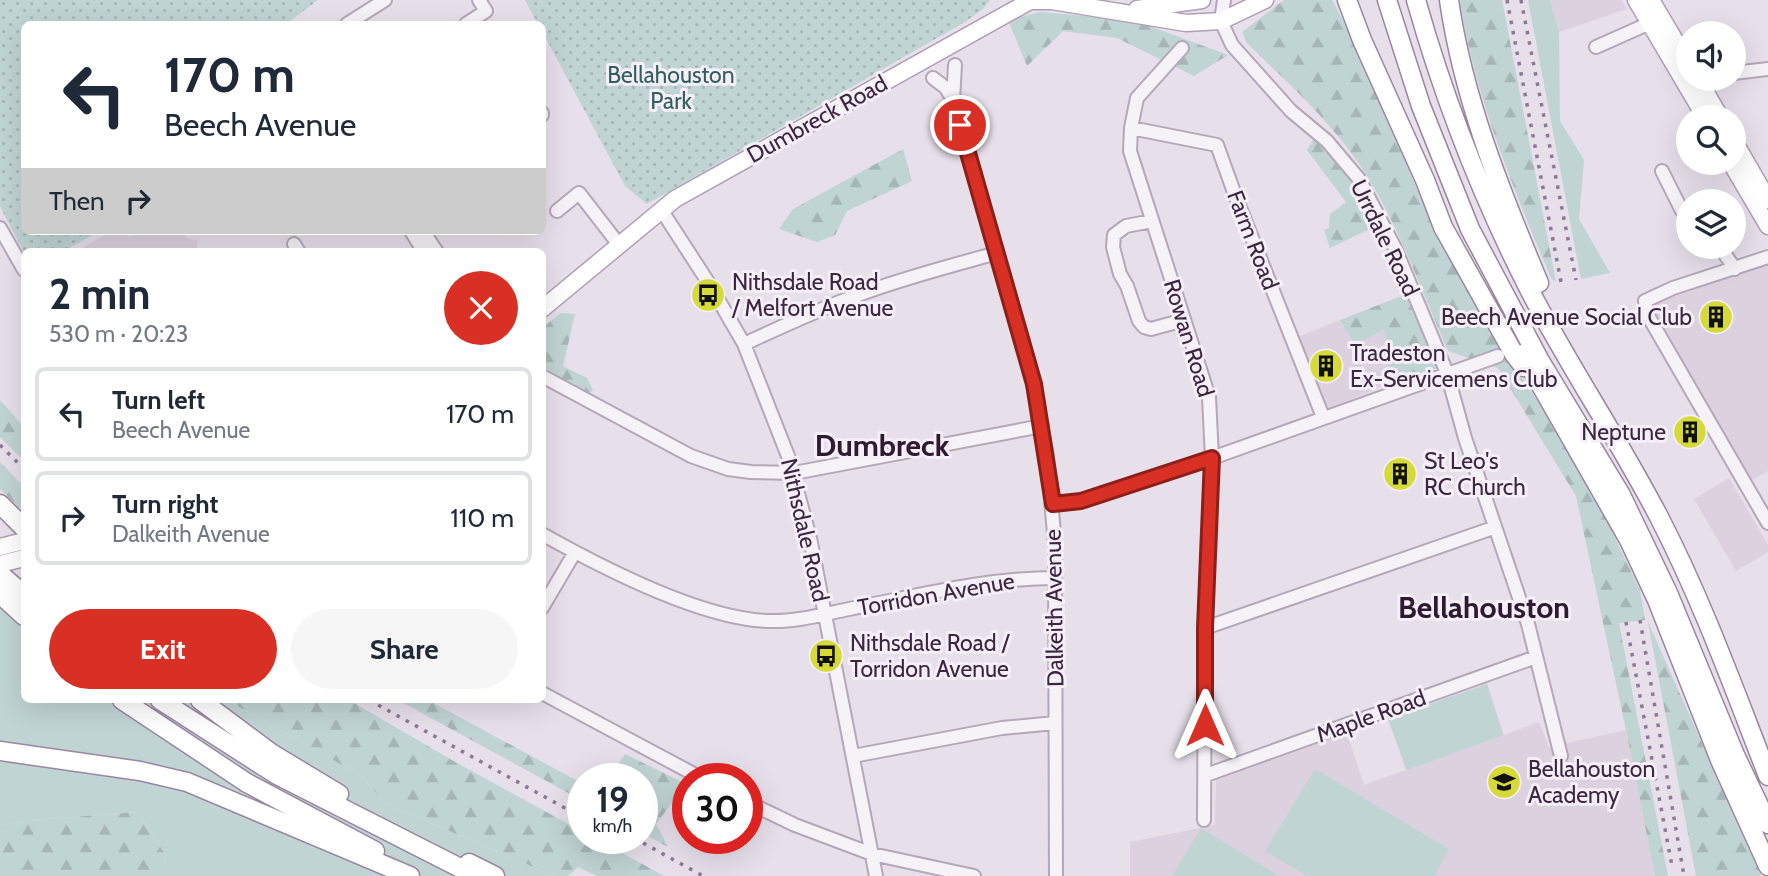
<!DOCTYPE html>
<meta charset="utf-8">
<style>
:root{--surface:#fff;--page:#f6f6f7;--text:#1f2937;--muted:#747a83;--line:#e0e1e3;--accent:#d93025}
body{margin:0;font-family:Cabin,sans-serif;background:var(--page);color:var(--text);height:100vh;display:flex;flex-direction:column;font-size:26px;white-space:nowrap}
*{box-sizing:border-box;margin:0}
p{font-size:23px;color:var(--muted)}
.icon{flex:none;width:38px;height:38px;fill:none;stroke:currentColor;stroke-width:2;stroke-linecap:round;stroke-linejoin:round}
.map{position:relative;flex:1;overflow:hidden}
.drawer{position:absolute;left:21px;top:248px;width:525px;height:455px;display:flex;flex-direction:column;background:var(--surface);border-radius:10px;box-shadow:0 7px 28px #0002}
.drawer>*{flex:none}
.hud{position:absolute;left:21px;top:21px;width:525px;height:214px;border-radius:10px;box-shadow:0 7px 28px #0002;background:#fff;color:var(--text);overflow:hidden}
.fabs{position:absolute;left:1676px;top:21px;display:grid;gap:14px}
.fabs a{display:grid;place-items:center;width:70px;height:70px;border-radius:50%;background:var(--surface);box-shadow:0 7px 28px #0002;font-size:35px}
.speed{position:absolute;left:567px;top:763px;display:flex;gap:14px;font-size:35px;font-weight:700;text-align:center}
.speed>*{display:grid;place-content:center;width:91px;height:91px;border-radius:50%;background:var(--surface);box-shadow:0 7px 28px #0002;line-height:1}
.speed small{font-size:18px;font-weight:400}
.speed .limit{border:10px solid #d22;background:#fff;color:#111}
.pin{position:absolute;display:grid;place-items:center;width:60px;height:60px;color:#fff;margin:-30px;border:4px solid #fff;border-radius:50%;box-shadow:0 2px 7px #0007}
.me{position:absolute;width:77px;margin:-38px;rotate:0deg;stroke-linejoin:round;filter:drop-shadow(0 0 5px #0008)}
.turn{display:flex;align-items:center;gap:24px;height:147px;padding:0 28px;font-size:32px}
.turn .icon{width:91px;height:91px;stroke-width:2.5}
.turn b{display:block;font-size:49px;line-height:60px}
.then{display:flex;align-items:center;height:66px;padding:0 28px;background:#0003;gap:14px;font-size:26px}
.round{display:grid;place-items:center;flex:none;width:74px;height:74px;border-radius:37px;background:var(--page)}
.summary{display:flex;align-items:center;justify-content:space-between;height:119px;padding:0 28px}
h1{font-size:42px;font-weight:800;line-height:52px}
.action{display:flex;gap:14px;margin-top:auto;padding:14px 28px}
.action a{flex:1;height:80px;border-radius:42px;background:var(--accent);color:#fff;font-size:28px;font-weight:800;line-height:80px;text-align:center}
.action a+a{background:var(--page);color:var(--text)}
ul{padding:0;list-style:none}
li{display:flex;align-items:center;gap:21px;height:94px;margin:0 14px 10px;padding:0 14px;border:4px solid var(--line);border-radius:10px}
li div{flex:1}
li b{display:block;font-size:26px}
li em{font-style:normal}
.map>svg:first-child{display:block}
.built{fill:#dcd1df}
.grass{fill:#c0d4d3}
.forest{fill:url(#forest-firs)}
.park{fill:url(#park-dots)}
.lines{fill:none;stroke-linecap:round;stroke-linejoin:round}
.minor-casing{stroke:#b4a8b8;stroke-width:16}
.major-casing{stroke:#b19db7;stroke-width:19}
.highway-casing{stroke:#9b85a2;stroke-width:21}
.minor{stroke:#f7f2f8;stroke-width:12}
.major{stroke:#fff;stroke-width:16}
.highway{stroke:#fff;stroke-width:18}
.rail{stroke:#8f7795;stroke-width:3.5;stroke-dasharray:3.5 7;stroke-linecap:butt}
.route-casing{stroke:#8d1f18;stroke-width:18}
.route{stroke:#d93025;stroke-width:12}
.labels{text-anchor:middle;stroke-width:6;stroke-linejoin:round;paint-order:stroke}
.park-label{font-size:23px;fill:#335f5f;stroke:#f5eff7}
.street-label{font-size:23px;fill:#3d2642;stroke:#f5eff7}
.poi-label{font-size:23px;fill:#3d2642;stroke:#f5eff7;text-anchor:start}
.district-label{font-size:30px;font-weight:bold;fill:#2f1933;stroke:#f5eff7}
</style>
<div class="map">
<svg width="1768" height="876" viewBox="0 0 1768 876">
<defs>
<pattern id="forest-firs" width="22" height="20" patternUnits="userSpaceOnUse" patternTransform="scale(1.75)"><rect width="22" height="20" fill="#c0d4d3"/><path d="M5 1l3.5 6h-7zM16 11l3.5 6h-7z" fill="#a6b6b6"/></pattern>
<pattern id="park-dots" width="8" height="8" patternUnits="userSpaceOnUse" patternTransform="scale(1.75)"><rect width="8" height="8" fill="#c0d4d3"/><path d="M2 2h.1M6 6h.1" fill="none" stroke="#a6b6b6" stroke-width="1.8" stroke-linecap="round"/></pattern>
</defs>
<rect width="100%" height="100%" fill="#e7dfea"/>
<path class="built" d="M1550,0h71l6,9 -68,23z
M111,231h13l5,6 8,-6h45l5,7 11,3 -2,11h-120z
M1768,263v208l-19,11 -57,-106 -45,-70z
M1340,320l15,25 28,-15 10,20 -9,6 10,26 -65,26 -7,-6 -27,-64z
M1729,478l39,67v7l-32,19 -42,-72z
M1487,684l17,51 35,-13 10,25 77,-17 29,146h-525v-34l85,-17 1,-45 131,-47 17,52 42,-15 -18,-51z"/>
<path class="grass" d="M1528,0h22l9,32 1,89 24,39 -5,59 31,54 -29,6z
M24,577v123h203l136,77 21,26 170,73h-391l2,-22 -27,-42 -105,8 -33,5v-242z
M1487,684l16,51 -96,35 -19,-51z
M1315,769l134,80 -15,27h-127l-42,-25z
M1201,828l78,48h-107z"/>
<path class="forest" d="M1284,0h48l25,47 68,161 56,107 63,96 56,95 40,84 5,30 -26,3 49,253h-13l-29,-146 -50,-234 -78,-128 -50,-17c-24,-54 -45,-114 -75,-165 -32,-56 -81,-99 -126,-143l-5,-11z
M1460,0h42l54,282 -5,-4c-37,-89 -77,-182 -91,-278z
M1040,12l93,8 95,35 -34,21 -77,-38 -54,-7 -36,35 -19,-46z
M1313,140h3l40,47 22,38 -48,23 -6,-18 5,-2 1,-14 16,-12 -39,-52z
M903,149l9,32 -65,30 -12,24 -18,7 -38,-13 14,-20z
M1409,293l30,75 -45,14 -10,-27 9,-5 -10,-20 -28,15 -15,-25z
M561,313l14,1 -12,52 24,12 6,12 -7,6 -43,-30v-39z
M0,400l24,27v34l-24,-24z
M0,462l24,25v25l-24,-23z
M1648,622l113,254h-65z
M227,700h122l108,63 126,69v6h12l69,38h-67l-19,-9 -10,9h-14l-170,-73 -21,-26z
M398,700h30l155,84v17z
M625,754l61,30 -30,40 12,23 -26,-14v-54h-34z
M138,812l27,42 -2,22h-163v-51l33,-5z"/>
<path class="park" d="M0,0h318l-32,24h-262v207h76l-38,21 -38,1 -24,-47z
M525,0h465l-7,9 -18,13 -318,182 -22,-18 -82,-153 -1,-9h-4z"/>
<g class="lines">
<g class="minor-casing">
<path id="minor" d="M1224,0l-3,21 11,24 59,66 36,30 32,38 36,69 52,125 18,65 63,186 33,132
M347,24l38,-24
M466,24l20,-13 -7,-11
M1596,47l54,-24
M1182,48l-45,50 -6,30 -1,23 79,246 3,61 -7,170 -1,192
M1734,73l34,-4
M933,78l13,10 7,12 2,-35
M953,100l76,263 18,93 8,88 1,332
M542,113v2
M1131,128l86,17 18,50 88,222
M1662,171l20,40 7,4
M557,211l22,-18 41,53
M662,211l46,71 36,62 44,112 22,82 66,338
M1152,221l-26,5 -12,9 -1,12 7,27 7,12 12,35 5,6 7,2 33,-9
M0,228l24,42
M411,231l13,21
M423,231l14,21
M294,244l5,8
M1720,247l15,22
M1768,257l-95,31 -28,13 2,13 121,209
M744,344c37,-17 75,-35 114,-49 45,-17 92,-29 139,-42
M542,376l149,80 37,13 23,3 43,1 248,-47
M1053,504l28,-3 131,-43 286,-102
M542,534c59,33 161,86 228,87 26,1 54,-7 79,-12 68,-13 136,-31 206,-31
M542,608l33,-56
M1205,628l288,-100
M542,693l161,86
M853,756l149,-28 53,-5
M1206,775l330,-118
M747,802l48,23 77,29 102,22"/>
</g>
<g class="major-casing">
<path id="major" d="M1636,0l69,117
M1651,0l38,64
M1137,9l65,-9
M1698,79l22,38
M1734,141l34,59
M1731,163l37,63
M542,309l133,-110 355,-198h22l134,22 35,-2 44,-21
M0,547l24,-6
M0,564l24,-6"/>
</g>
<g class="highway-casing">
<path id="highway" d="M1347,0l15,40 63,140 18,47 71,127 10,13
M1387,0l34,106 49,123 70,132 81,134 47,98 67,162 33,69
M1416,0c28,99 67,199 114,291 40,77 89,149 129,226 43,83 75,172 109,259
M1449,0c14,98 52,192 90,283
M1523,354l106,186 28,60 63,160 48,106
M0,504l24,24
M0,574l24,21
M0,594l24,22
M122,700l125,83 128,68
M160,700l117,75 199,101
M200,700l71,53 68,41
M0,751l140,20 47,11 223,94
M469,863l26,13"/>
</g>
<use href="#minor" class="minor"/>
<use href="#major" class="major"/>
<use href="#highway" class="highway"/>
<path class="rail" d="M1507,0l54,282
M1521,0l55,280
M0,445l24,24
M1640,620l44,256
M1626,622l46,244
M369,700l214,118
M634,838l69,38"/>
</g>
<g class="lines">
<g class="route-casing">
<path id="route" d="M960,125l74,259 19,120 28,-3 131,-43 -7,170v97"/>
</g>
<use href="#route" class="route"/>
</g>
<defs>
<g id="bus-disc" transform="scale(1.75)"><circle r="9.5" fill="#d6da39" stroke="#f5eff7"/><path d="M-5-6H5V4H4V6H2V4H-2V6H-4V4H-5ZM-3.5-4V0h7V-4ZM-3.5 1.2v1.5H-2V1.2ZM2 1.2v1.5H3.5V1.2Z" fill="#111"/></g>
<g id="building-disc" transform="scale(1.75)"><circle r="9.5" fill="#d6da39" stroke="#f5eff7"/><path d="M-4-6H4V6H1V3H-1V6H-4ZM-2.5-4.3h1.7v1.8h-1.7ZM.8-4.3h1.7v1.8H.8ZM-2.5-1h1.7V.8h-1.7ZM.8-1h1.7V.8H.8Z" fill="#111"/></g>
<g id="school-disc" transform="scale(1.75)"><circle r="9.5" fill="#d6da39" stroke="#f5eff7"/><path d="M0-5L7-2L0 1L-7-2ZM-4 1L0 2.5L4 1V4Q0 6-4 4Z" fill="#111"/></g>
</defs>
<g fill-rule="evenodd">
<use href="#bus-disc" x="708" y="295"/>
<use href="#building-disc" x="1716" y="317"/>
<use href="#building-disc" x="1326" y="366"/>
<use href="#building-disc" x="1690" y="432"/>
<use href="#building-disc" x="1400" y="474"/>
<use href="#bus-disc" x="826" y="656"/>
<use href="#school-disc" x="1504" y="782"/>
</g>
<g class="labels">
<g class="park-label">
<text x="671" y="83">Bellahouston<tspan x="671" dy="26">Park</tspan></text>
</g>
<g class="street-label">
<text transform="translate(817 119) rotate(-29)" y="8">Dumbreck Road</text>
<text transform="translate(1385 238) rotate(64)" y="8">Urrdale Road</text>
<text transform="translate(1253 240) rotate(69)" y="8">Farm Road</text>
<text transform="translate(1189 338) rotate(73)" y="8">Rowan Road</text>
<text transform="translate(805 530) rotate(77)" y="8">Nithsdale Road</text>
<text transform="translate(936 594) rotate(-10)" y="8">Torridon Avenue</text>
<text transform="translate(1054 608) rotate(-91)" y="8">Dalkeith Avenue</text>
<text transform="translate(1371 716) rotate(-20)" y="8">Maple Road</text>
</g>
<g class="poi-label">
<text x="732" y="290">Nithsdale Road<tspan x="732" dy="26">/ Melfort Avenue</tspan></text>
<text x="1692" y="325" text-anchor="end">Beech Avenue Social Club</text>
<text x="1350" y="361">Tradeston<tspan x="1350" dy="26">Ex-Servicemens Club</tspan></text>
<text x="1666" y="440" text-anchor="end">Neptune</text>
<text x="1424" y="469">St Leo's<tspan x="1424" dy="26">RC Church</tspan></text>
<text x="850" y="651">Nithsdale Road /<tspan x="850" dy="26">Torridon Avenue</tspan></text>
<text x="1528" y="777">Bellahouston<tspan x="1528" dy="26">Academy</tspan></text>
</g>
<g class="district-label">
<text x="882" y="456">Dumbreck</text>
<text x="1484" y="618">Bellahouston</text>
</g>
</g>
</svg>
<div class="fabs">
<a><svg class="icon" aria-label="sound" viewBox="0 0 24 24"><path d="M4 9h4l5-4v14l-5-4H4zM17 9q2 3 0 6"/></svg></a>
<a><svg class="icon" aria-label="search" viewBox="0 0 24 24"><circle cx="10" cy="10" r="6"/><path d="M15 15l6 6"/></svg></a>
<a><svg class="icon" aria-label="layers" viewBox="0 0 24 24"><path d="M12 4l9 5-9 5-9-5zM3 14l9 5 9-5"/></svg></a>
</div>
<div class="speed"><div>19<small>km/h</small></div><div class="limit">30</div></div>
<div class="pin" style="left:960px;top:125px;background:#d93025"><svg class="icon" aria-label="arrive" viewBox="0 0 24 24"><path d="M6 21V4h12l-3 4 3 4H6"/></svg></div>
<svg class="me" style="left:1205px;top:725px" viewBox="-20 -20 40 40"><path d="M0-17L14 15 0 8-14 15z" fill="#d93025" stroke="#fff" stroke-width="4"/></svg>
<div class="hud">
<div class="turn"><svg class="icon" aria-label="left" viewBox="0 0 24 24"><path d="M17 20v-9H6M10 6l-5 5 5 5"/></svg><div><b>170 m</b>Beech Avenue</div></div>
<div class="then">Then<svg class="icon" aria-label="right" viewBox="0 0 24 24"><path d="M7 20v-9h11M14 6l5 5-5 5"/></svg></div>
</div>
<section class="drawer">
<div class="summary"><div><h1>2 min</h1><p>530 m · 20:23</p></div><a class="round" style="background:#d93025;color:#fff"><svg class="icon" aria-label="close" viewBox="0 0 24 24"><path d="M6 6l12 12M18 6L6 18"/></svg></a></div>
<ul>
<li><svg class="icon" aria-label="left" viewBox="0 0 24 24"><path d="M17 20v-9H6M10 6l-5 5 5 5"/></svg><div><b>Turn left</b><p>Beech Avenue</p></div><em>170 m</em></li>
<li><svg class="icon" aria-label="right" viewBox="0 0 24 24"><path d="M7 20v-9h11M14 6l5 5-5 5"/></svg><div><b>Turn right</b><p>Dalkeith Avenue</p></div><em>110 m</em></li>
</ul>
<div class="action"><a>Exit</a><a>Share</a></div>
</section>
</div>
